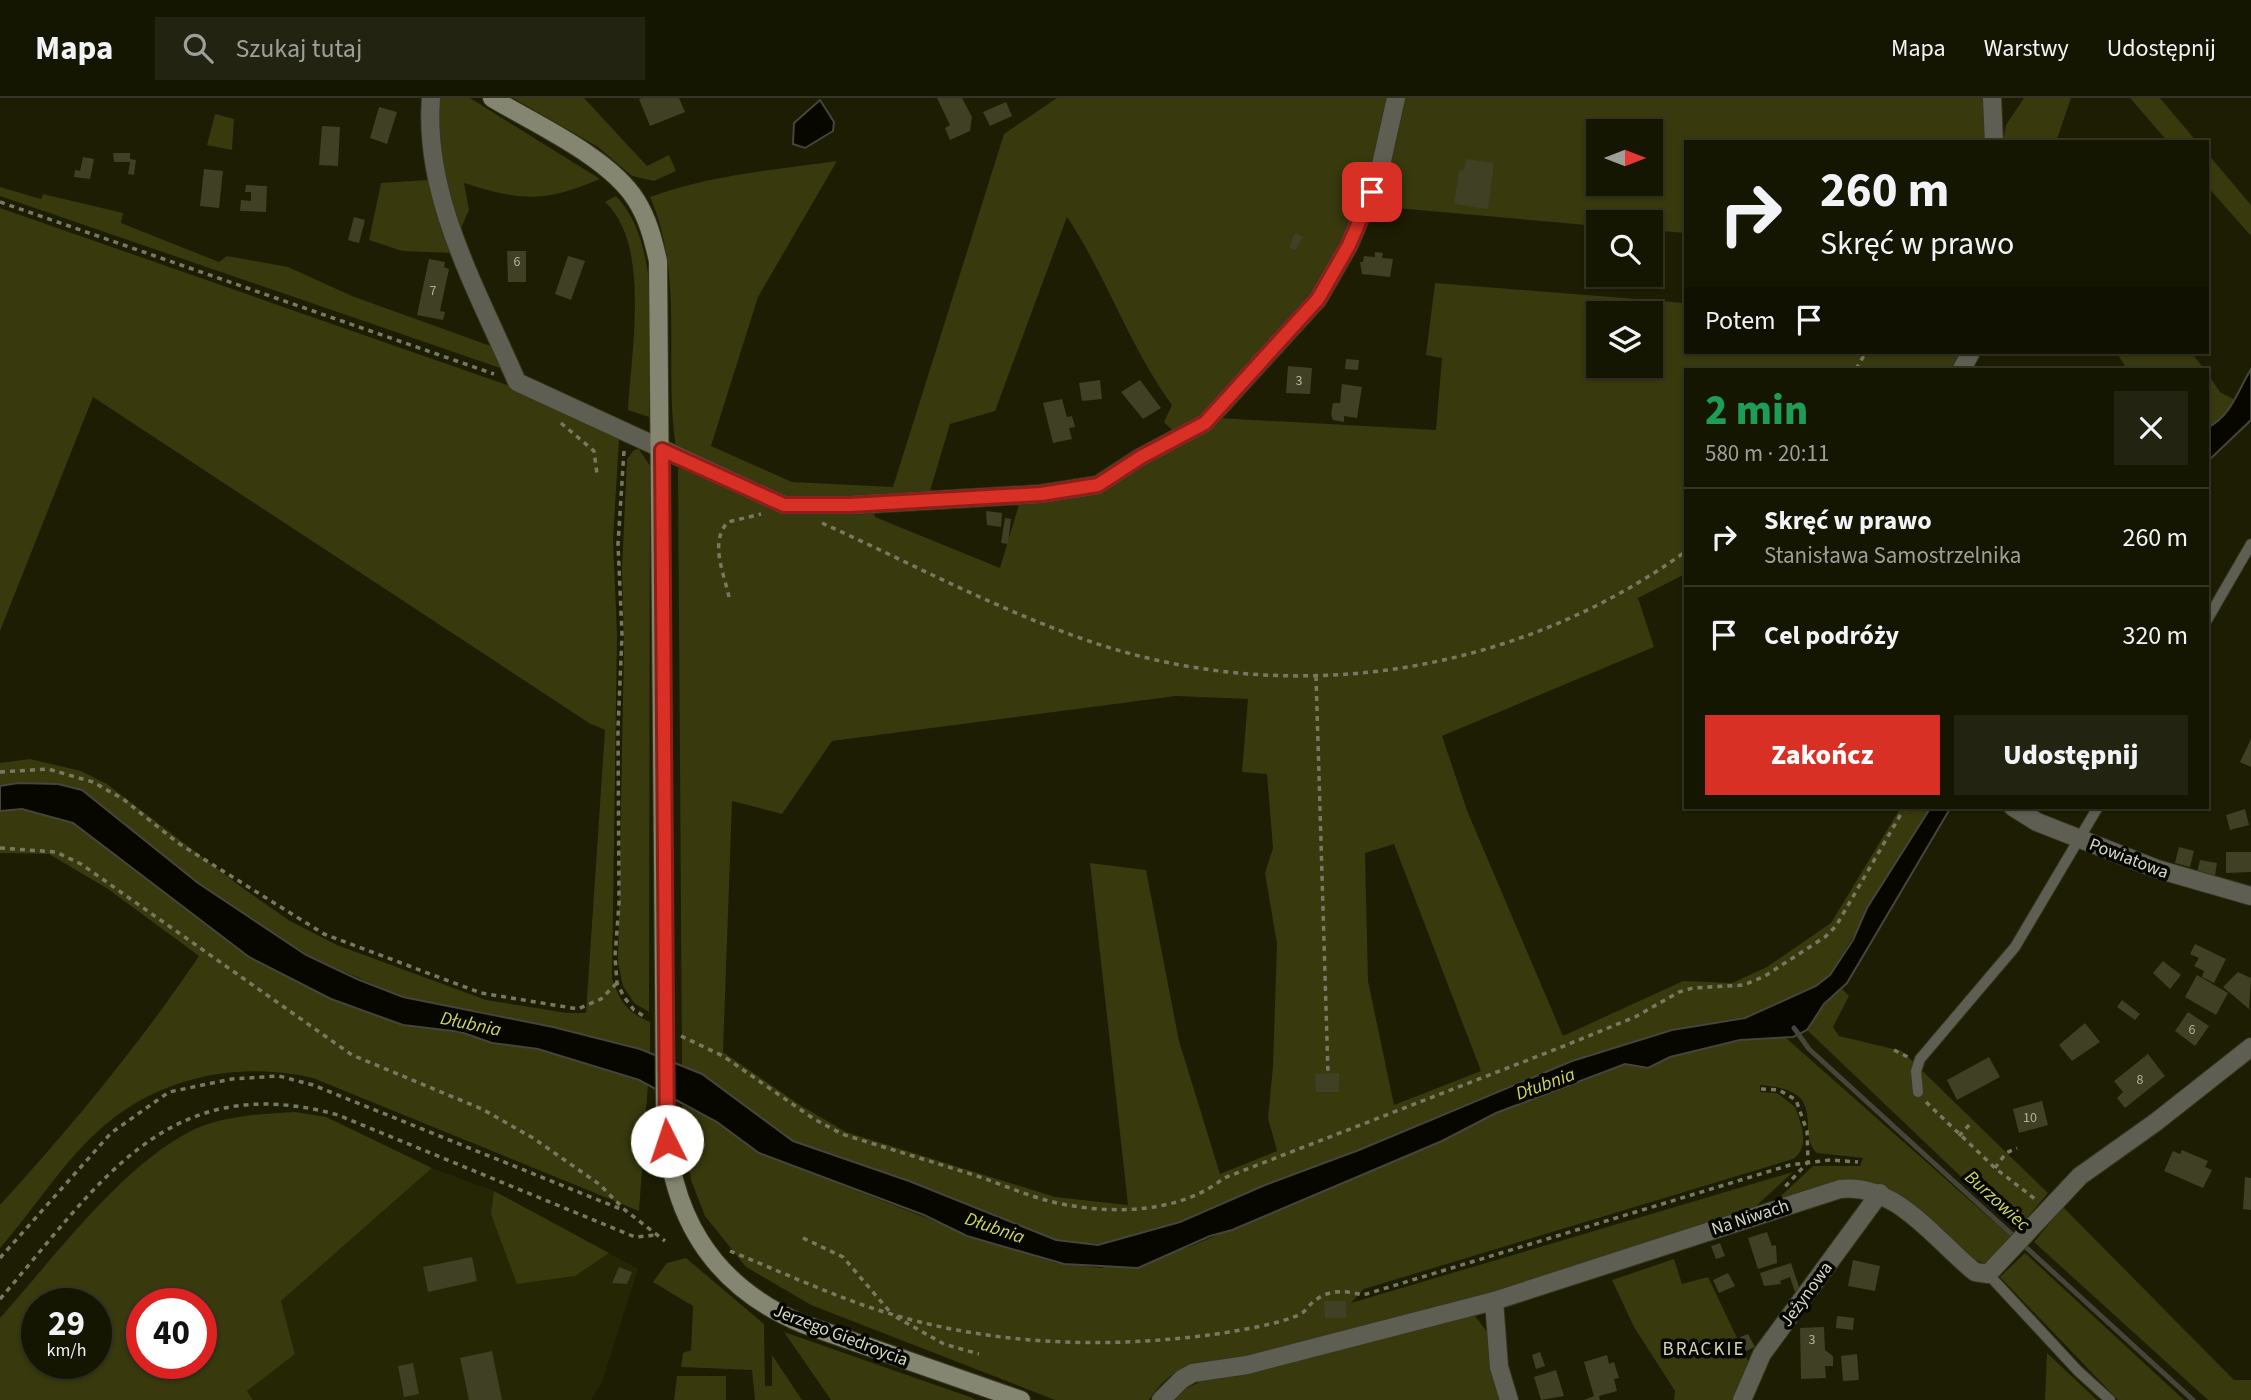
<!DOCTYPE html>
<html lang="pl">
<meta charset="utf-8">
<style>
:root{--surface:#151602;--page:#222311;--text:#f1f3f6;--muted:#9d9f99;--line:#343524;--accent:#d93025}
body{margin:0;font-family:"Source Sans 3",sans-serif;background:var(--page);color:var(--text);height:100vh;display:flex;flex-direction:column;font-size:26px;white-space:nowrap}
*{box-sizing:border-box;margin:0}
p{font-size:23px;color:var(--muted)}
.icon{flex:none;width:38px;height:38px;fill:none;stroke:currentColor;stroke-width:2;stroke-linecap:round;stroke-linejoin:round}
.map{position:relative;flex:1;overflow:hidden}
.side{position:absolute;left:1684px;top:270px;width:525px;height:441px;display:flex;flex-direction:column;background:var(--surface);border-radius:0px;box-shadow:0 2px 5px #0004,0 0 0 2px var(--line)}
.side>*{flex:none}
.guide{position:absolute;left:1684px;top:42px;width:525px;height:214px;border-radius:0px;box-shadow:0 2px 5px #0004,0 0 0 2px var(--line);background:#151602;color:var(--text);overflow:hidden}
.needle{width:46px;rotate:90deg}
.buttons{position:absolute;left:1586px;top:21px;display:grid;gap:14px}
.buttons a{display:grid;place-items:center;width:77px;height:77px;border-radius:0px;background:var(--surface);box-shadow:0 2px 5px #0004,0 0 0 2px var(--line);font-size:35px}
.speed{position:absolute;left:21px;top:1190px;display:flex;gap:14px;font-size:35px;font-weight:700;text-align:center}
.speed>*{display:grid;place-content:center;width:91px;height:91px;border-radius:50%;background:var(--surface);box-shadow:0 2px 5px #0004,0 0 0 2px var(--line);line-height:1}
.speed small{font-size:18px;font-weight:400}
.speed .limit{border:10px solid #d22;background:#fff;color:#111}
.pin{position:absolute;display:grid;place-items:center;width:60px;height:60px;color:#fff;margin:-30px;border-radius:14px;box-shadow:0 4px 10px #0006}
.me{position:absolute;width:77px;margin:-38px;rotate:356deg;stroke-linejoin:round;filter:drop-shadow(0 0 5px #0008)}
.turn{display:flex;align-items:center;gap:24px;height:147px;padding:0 21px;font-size:32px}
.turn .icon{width:91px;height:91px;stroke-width:2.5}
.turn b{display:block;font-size:49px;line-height:60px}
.then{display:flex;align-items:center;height:66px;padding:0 21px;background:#0003;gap:14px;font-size:26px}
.round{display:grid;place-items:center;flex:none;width:74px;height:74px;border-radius:0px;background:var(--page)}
.summary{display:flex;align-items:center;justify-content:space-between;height:119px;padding:0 21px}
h1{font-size:42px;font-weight:800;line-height:52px;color:#1e9e55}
.button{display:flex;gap:14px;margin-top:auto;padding:14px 21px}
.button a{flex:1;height:80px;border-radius:0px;background:var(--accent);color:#fff;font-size:28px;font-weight:800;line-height:80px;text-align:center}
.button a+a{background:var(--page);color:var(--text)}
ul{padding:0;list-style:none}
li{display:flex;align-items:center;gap:21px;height:98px;padding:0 21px;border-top:2px solid var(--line)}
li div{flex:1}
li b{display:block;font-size:26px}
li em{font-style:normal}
header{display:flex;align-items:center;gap:42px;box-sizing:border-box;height:98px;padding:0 35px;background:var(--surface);border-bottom:2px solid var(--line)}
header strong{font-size:33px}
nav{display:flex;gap:38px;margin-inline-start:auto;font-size:24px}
.search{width:490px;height:63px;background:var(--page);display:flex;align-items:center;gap:18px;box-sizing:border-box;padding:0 24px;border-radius:0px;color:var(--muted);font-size:26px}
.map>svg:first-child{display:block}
.built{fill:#252604}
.green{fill:#38390d;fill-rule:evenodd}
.water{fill:#070700;stroke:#45453b;stroke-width:2}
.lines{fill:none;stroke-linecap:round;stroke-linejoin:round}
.stream{stroke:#45453b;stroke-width:5}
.building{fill:#3f4024}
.lane-casing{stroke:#36371d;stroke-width:12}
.street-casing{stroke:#36371d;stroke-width:20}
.secondary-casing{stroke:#36371d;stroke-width:20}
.path{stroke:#777963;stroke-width:3.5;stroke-dasharray:5 5;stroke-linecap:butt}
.lane{stroke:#5e5f52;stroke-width:10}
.street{stroke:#5e5f52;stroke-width:18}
.secondary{stroke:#848671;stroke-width:18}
.secondary-bridge-casing{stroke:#36371d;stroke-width:20;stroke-linecap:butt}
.secondary-bridge{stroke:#848671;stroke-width:18}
.route-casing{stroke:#8d1f18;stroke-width:18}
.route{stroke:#d93025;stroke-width:12}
.labels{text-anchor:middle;stroke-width:7;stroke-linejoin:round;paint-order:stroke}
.number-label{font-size:14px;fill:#b0b19e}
.street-label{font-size:18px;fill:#d5d7c6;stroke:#060701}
.water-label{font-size:19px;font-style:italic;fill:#d1d55f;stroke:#060701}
.neighbourhood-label{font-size:19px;letter-spacing:2px;fill:#d2d5b3;stroke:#060701}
</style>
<header>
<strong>Mapa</strong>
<div class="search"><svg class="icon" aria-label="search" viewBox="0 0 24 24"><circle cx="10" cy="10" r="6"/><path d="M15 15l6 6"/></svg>Szukaj tutaj</div>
<nav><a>Mapa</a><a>Warstwy</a><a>Udostępnij</a></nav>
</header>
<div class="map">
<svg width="2251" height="1302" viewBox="0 0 2251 1302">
<rect width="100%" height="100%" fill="#1c1d02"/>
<path class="built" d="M432,1070l62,23 144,78 -36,113 -11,18h-338l-7,-9 49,-37 -14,-53z"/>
<path class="green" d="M437,0h33l130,81c-57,24 -78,22 -136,4l5,27 -19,43 -48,-2 -33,-11 12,-57 62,-4 -5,-21z
M513,0h71l63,68 22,-11 7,16 -22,10 -22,-5 -34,-29z
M1057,0h331l-22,94 -43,85 -21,28 -102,114 -25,14 -11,-11 8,-17c-43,-59 -65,-128 -105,-188l-72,194 -45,13 -20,67 -14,5 -133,4 -107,-52c-13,-84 9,-171 -26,-251 60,-22 124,-27 187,-36l-79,136 -47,149 81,36 101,5 111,-353z
M1405,0h581l4,44h-305v91l-35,-3v-8h-52v4l-225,-20zM1598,33h52v53h-52z
M2024,0h47l-15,44h-53l3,-17z
M2130,0h30l37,44h-29z
M215,16l19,5 -2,31 -25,-5z
M2207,55l44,52v31l-44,-50z
M0,89l41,12 2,-5 80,19 -2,10 98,39 8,-6 61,11 64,29 147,53 7,21 -506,-174z
M616,98c48,49 33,157 33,221l-21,-7c3,-57 23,-167 -23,-208z
M0,110l510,178 104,48 5,6 -6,99 4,95 -5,344c8,24 15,34 38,44v31l-97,-26 -150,-30 -97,-42 -108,-72 -124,-96 -24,-4 -50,3v-23l30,-4 51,12 26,13 137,105 46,32 47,24 149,55 81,13h19l19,-283 -16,-7 -496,-326 -93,234z
M1435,185l250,20v49h279l-9,17h-270v205l-47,24 16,49 -212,89 26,77 95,223 120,-55 49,2 35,-16 64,-44 70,-116h30l-101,168 -14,11 -60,29 -84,15 -100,31 -213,89 -94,35 -85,37 -71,22 -45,-1 -15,-5 -140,-57 -116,-40 -90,-67 -21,-9 -4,-597 26,6 81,39 88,-4 2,8 125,51 20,-67 51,-5 41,-9 106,-69 218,12 6,-72 -16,-3zM1598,215h52v53h-52zM1176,598l72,3 -6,73 25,2 6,74 -8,25 12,71 -4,122 -5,52 9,33 -57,23 -41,-133 -33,-171 -56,-7 38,342 -73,-8 -209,-65 -46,-27 -77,-53 9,-251 50,13 50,-73zM1394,746l87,227 -87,34 -26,-124 -3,-128z
M2116,254h75l13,17h-77z
M2207,275l13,19 15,8 -17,22 -11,6z
M639,351l11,17 -1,546 -15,-9 -11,-17 -5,-23 6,-319 -2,-75 5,-110 7,-9z
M22,711l51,14 176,134 82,42 72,26 58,7 31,11 46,6 110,35 -9,127 -326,-133c-77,-18 -159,0 -217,55 -36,33 -63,78 -96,115v-43c72,-79 139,-160 199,-249l-91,-67 -59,-35 -49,-1v-42z
M1842,891l7,7 -16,31 6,9 63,15 146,142 -31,37 -210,-200 17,-26z
M1786,940l224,198 -25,28 -12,-5 -98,-76 -26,-3 -68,20 1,-5 31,-29h47l3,-8 -46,-5c-23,-23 15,-63 -57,-68v7l17,1 18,14c6,16 16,40 -2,52l-429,130 -13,14 442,-131 -38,35 -272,89 -255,64c-36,1 -58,8 -79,40h-94l-244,-95 -65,-38 -41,-51 -14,-36 -9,-75 35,17 42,31 224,87 73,23 45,5 88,-21 252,-106 55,-28 129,-49 23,4 22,-11 70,-17z
M295,1014l31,5 106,51 -151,133 14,53 -48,37 6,9h-253v-82c54,-60 122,-154 195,-189 31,-14 67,-15 100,-17zM37,1206h59v59h-59zM142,1206h59v59h-59z
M494,1093l115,62 -34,23 -58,8 -26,-70z
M2063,1109l171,173h17v20h-43l-174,-158z
M2025,1155l159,147h-66l-118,-123z
M686,1160l78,66 1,62h7v-31l30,45h-47l-3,-30 -71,-3 2,-14 8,-3 2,-44 -40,-24 14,-19z
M1674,1161l8,25 26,-7 40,84 -12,39h-62l1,-9 -41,-64 -22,-47z
M1475,1218l13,17 13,67h-329l8,-9 20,-9z
M784,1234l186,65 6,3h-145z
M2047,1255l50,47h-52z
M677,1278h49v24h-52z"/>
<path class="water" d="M820,2l14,22 -1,9 -28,17 -12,-4 1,-21z
M2251,271v51l-44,42v-34c25,-13 30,-36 44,-59z
M18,685l40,1 24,6 116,93 108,72 51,24 46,18 150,30 87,22 62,25 91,67 116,40 147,59 42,5 82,-23 85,-37 94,-35 213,-89 100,-31 73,-12 71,-32 14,-11 23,-35 14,-32 64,-101h20l-104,176 -23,21 -17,26 -14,7 -53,3 -70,17 -22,11 -23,-4 -129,49 -54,28 -210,89 -22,6 -72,32 -74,-4 -97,-28 -43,-21 -165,-62 -42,-31 -78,-42 -101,-31 -46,-6 -31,-11 -58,-7 -72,-26 -82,-42 -176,-134 -51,-14 -22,2v-25z"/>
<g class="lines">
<path class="stream" d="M1794,930l15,21 384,351"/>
</g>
<path class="building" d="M642,0h37l6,14 -35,14 -11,-27z
M937,0h25l10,19 -2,14 -20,9 -5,-12 5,-3z
M1006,4l6,14 -22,10 -7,-14z
M379,9l18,5 -10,32 -17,-6z
M322,28l18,1 -2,39 -19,-1z
M113,55h17v6l6,1 -2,15 -6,-1 2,-12h-16z
M83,59l11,2 -4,20 -16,-2 1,-7 5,1z
M1466,61l28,4 -6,46 -34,-5 5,-34h5z
M204,71l19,2 -4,37 -19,-2z
M246,87l21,1 -1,26 -26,-1 1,-11 10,1v-9h-6z
M354,119l11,3 -6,23 -11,-3z
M1295,135l8,4 -7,13 -7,-3z
M507,153h19v31h-18z
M1375,154l8,1 -1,5 11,1 -3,18 -28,-3 -2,-12h3l1,-6 11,1z
M568,158l17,5 -14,39 -16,-6z
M429,161l16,3 -1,5 5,2 -9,42 5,1 -2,8 -26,-5z
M1346,261l13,1 -1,10 -13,-1z
M1288,268l24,2 -2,26 -24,-1z
M1100,282l2,19 -20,2 -3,-18z
M1140,282l21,28 -18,11 -22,-27z
M1342,286l20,3 -5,31 -13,-2v6l-11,-2 -2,-6 2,-11h7z
M1062,301l5,18 5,-1 3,11 -6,1 3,11 -19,4 -10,-40z
M986,413l16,2 -1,14 -14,-2z
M1005,420l6,1 -3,25 -7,-1z
M2251,641v28l-11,-5z
M2245,711l4,16 -19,5 -4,-15z
M2179,749l15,4 -4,16 -15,-4z
M2226,754h25v20l-25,1z
M2200,762l17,3 -2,13 -18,-3z
M2195,846l31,15 -12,24 -12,-6 2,-6 -10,-5 5,-8 -9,-4z
M2163,863l18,14 -11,14 -17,-16z
M2238,874l13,6 -2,31 -26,-22z
M2197,877l31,18 -12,22 -31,-18z
M2122,902l18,14 -5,6 -18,-13z
M2188,914l21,14 -14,20 -20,-15z
M2085,925l15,19 -28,19 -13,-16z
M2148,956l17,22 -40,32 -8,-10 6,-6 -9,-11z
M1989,959l11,20 -43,23 -10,-20z
M1339,975v19h-23l-1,-18z
M2042,1003l6,24 -29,8 -6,-24z
M2182,1052l26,11 -3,6 7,3 -9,18 -39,-17 9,-20 7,3z
M2245,1079l6,1v32l-8,-1z
M1767,1134l5,14 4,-1 1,18 -19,6 -10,-31z
M1720,1145l5,13 -9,3 -5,-13z
M472,1159l5,24 -49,11 -5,-25z
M1853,1162l27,6 -5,25 -27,-5z
M1791,1165l9,27 -5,2 -5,-15 -10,4 1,3 -17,2 -4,-13z
M619,1169l13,5 -5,12 -15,-1z
M1728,1175l7,13 -16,7 -6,-13z
M1324,1203h22v17h-21z
M1837,1218l17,2 -1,12 -17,-2z
M1824,1229l1,23 8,6v10h-8l1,12 -25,1 -1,-51z
M1748,1236l7,13 -9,4 -6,-14z
M492,1253l10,49h-33l-9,-42z
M1540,1254l5,14 -9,3 -4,-14z
M1857,1256l2,26 -16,1 -2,-25z
M1607,1257l2,9 5,-2 5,16 -5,1 3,12 -18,5 1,4h-16l10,-4 -10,-34z
M413,1265l6,31 -15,3 -6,-31z
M1556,1272l8,26 -23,4 -7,-23z"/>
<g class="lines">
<g class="lane-casing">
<path id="lane" d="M2207,522l44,-76
M1918,994l-2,-21 4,-12 95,-112 83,-140
M1988,1176l90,97 32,29"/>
</g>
<g class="street-casing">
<path id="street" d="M431,0c-8,100 48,195 86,284l267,123h66l191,-11 57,-9 43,-28 64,-34 113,-124 31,-54 30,-71 17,-76
M1992,0l2,44
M1962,271l9,-17
M2013,709l24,15 120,47 94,27
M1494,1203l5,66 10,33
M1161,1302l21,-21 11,-6 54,-8 247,-64 346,-112c56,-7 96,52 135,83l13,2 92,-98 76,-54 95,-75
M1742,1302l20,-46 118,-161"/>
</g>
<g class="secondary-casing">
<path id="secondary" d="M492,0c43,26 117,59 144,102 12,19 17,39 22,61l6,722
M665,1014c3,99 44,173 138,212l218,76"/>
</g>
<path class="path" d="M0,104l494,172
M1856,271l10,-17
M561,325l33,28 3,23
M624,353l-6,93 4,91 -4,94 1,174 -4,54 2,26 7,14 10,13 13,8
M822,425c93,42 185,92 282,123 197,62 414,26 581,-94
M729,499c-5,-24 -20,-55 -1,-75l33,-8
M1316,578l12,398
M0,674l48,-3 45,13 30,17 55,44 146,91 157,59 97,16 23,-10 16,-16
M0,750l56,4 25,12 271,191 130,54 51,29 66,46 26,26 40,31
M681,938l42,20 91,63 28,15c44,14 88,27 132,41 24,8 47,18 71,25 56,15 132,16 179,-22l340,-132 71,-29 44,-25 14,-4 51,-3 21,-9 60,-39 11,-11 69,-119
M1894,952l14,7
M1761,991l18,1 17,10 11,31 1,31 -26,28
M1926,1004l69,66 40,31
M1959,1038l11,-12
M1995,1070l11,-15 11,-5
M803,1140l40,19 47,55
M730,1153c44,18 88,38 133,54 112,39 229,45 346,30 21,-3 75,-11 93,-22 5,-3 9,-11 15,-14 14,-10 30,-8 46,-4l427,-130 40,-5 28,2
M0,1160l111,-125 58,-41 63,-13 47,-3 34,9 310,125
M0,1201c98,-113 166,-232 338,-184l297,122 22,-2
M896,1219l48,27 35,10"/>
<use href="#lane" class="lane"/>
<use href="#street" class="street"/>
<use href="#secondary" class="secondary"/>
<g class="secondary-bridge-casing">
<path id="secondary-bridge" d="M664,885l1,129"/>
</g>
<use href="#secondary-bridge" class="secondary-bridge"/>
</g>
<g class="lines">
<g class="route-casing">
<path id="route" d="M667,1043l-5,-691 122,55h66l191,-11 57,-9 43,-28 64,-34 113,-124 31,-54 23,-53"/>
</g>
<use href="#route" class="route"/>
</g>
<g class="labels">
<g class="number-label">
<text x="517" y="168">6</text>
<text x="433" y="197">7</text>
<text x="1299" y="287">3</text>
<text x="2192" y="936">6</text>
<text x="2140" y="986">8</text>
<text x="2030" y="1024">10</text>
<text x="1812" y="1246">3</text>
</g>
<g class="street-label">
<text transform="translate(2129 760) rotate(21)" y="6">Powiatowa</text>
<text transform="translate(1750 1119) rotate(-18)" y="6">Na Niwach</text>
<text transform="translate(1806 1196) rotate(-54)" y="6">Jeżynowa</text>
<text transform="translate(841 1237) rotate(21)" y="6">Jerzego Giedroycia</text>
</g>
<g class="water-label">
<text transform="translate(471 925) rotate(12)" y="7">Dłubnia</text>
<text transform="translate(1545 985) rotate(-20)" y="7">Dłubnia</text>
<text transform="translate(1998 1102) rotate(42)" y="7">Burzowiec</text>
<text transform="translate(995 1129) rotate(19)" y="7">Dłubnia</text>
</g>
<g class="neighbourhood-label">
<text x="1704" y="1257">BRACKIE</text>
</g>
</g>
</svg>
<div class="buttons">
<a><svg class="needle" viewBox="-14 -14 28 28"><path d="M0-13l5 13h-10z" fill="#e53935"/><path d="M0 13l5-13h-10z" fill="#9d9f99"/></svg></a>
<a><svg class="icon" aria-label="search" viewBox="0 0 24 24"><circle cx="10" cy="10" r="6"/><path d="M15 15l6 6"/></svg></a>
<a><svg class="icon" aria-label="layers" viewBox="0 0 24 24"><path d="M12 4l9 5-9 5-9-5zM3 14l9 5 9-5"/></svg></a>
</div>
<div class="speed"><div>29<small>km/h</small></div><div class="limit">40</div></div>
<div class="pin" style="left:1372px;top:94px;background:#d93025"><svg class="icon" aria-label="arrive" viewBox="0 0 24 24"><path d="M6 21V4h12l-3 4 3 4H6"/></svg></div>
<svg class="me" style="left:667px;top:1043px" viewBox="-20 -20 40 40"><circle r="19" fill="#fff"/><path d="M0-13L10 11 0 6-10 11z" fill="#d93025"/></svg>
<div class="guide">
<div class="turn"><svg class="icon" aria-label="right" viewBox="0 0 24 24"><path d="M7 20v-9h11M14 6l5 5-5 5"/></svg><div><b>260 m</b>Skręć w prawo</div></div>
<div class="then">Potem<svg class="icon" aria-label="arrive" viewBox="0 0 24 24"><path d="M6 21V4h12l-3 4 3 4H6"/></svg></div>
</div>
<section class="side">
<div class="summary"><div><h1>2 min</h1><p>580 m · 20:11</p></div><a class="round"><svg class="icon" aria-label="close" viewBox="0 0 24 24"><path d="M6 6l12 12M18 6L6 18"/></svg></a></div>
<ul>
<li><svg class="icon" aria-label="right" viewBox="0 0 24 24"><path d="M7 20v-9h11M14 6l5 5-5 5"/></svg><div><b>Skręć w prawo</b><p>Stanisława Samostrzelnika</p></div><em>260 m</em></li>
<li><svg class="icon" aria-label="arrive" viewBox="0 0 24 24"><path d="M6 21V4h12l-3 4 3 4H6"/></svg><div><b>Cel podróży</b></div><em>320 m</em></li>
</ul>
<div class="button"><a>Zakończ</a><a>Udostępnij</a></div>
</section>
</div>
